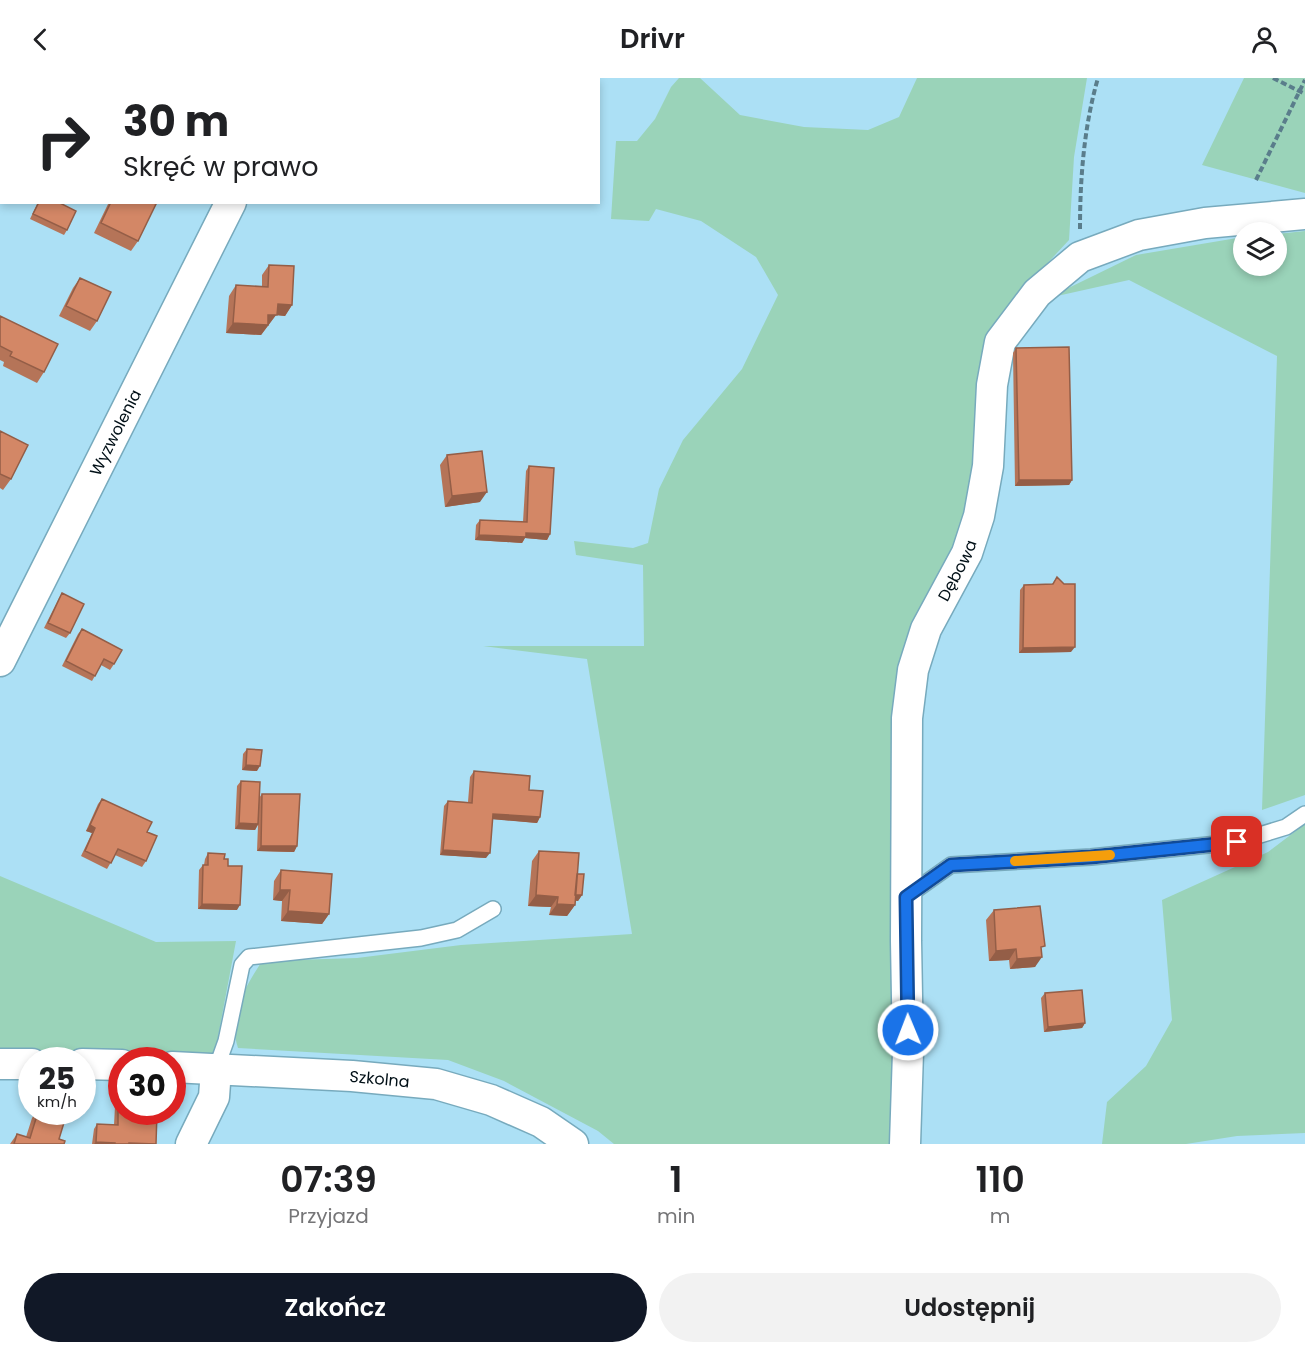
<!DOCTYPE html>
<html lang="pl">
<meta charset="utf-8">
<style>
:root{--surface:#fff;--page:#f2f2f2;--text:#202124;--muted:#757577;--accent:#111827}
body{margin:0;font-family:Poppins,sans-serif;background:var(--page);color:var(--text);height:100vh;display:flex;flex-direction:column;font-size:22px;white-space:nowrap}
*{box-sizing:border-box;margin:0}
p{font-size:20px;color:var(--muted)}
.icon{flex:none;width:33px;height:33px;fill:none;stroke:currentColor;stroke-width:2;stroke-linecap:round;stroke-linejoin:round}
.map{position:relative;height:1066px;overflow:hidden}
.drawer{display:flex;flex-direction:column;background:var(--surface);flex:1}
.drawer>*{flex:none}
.top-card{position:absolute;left:0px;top:0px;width:600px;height:126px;box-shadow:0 3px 9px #0003;background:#fff;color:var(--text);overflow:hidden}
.controls{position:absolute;left:1233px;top:144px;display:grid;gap:12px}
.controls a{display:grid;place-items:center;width:54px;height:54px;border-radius:50%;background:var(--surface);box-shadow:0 3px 9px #0003;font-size:30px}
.speed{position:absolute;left:18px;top:969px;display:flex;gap:12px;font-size:30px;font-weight:700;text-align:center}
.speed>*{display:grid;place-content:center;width:78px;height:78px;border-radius:50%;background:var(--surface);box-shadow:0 3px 9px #0003;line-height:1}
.speed small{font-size:15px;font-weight:400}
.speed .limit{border:9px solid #d22;background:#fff;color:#111}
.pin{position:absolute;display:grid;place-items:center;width:51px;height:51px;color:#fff;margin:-26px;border-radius:12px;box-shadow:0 3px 9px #0006}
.me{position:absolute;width:66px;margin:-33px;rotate:359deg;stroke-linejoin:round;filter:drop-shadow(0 0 4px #0008)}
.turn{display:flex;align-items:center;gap:21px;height:126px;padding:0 24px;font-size:27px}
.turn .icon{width:78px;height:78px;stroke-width:2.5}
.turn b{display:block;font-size:42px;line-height:51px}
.eta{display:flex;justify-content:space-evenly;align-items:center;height:102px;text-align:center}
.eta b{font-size:36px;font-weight:600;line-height:42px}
.primary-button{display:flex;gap:12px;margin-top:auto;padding:12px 24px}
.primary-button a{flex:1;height:69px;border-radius:36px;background:var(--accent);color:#fff;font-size:24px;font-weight:600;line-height:69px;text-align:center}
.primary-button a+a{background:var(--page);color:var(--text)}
header{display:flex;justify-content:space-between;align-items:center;height:78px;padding:0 24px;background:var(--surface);font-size:27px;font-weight:600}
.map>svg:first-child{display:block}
.green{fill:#9ad3b9}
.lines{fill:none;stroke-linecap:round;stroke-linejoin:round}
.lane-casing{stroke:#77aabd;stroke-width:18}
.street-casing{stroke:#77aabd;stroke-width:33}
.path{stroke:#5a7d8b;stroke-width:4;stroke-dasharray:6 3;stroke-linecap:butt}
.lane{stroke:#fff;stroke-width:15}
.street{stroke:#fff;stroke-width:30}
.wall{fill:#b57458}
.shaded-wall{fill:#945e47}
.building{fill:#d38766;stroke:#945e47;stroke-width:1.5}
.route-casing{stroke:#114b97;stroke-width:15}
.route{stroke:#1a73e8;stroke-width:10}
.slow{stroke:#f59e0b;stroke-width:10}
.labels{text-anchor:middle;stroke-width:5;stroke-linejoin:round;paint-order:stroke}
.street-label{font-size:16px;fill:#000f16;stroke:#c3ecfc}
</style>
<header><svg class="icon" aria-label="back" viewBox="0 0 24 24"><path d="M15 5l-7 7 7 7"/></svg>Drivr<svg class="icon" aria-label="person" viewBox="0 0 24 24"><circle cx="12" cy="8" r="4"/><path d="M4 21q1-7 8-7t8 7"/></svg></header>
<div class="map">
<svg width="1305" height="1066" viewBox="0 0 1305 1066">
<rect width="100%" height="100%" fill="#ace0f5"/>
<path class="green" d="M679,0h21l40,37 64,12 64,3 31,-13 18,-39h170l-13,79 -5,83 -52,56 -38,173 -19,73 -56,103 -13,82 4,417h-281l-16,-13 -94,-50 -56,-21 -210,-12c-11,-32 7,-60 24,-87l95,-3 104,-13 171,-11 -45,-275 -104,-13h161l-1,-81 -67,-10 -2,-14 59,7 15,-5 11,-54 24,-49 59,-71 36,-74 -22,-38 -55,-36 -45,-12 -7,12 -38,-2 5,-78h21l18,-22 16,-32z
M1244,0h61v115l-103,-28z
M1305,153v564l-43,15 15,-454 -148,-76 -81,18 88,-43 107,-18 1,29h32l1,-32z
M1305,746v309l-68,3 -51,8h-84l5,-42 39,-36 26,-46 -10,-120 106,-48z
M0,798l156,66 80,-1 -21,112 -19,2 -196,-6z"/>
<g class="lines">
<g class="lane-casing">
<path id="lane" d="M906,819l45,-32 140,-8 146,-15 49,-15 19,-13
M216,991l10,-28 16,-76 7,-8 172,-19 36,-8 36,-21"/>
</g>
<g class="street-casing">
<g id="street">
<path d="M291,2l1,-2"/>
<path id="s1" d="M0,583l231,-459"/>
<path d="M0,986h32"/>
<path d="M82,986l40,1"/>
<path id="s2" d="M172,989l180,9 84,8 55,16 50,22 32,22"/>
<path d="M191,1066l23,-47 2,-28"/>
<path id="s3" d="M905,1066l3,-92 -2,-111 1,-223 6,-48 13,-41 41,-76 12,-37 9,-50 4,-81 8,-43 37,-49 43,-36 59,-22 66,-12 100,-9"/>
</g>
</g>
<path class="path" d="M1273,0l32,16
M1256,102l49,-100
M1080,151c0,-51 4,-103 18,-151"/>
<use href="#lane" class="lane"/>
<use href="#street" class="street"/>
</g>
<path class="wall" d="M38,124h20l9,28 -3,5 -34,-16z
M109,124h43l-14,39 -7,10 -37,-18z
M269,187l23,40 -7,11 -9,-1 -15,20 -35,-2 3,-37 7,-11 26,2v-12z
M80,200l17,43 -7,10 -31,-15 14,-28z
M0,238l44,56 -7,11 -34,-17 1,-4 -4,-2z
M1016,270l56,132 -3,5 -54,1 -2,-133z
M0,353l11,48 -8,11 -3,-2z
M447,377l33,47 -35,5 -5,-42z
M529,388l21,68 -3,6 -22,-2 -3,5 -47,-3 1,-15 4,-5 43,2 3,-51z
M1057,499l14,75 -52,1 1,-63 4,-5 28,-1z
M62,515l8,40 -4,5 -22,-10 15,-30z
M82,551l32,35 -4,6 -9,-5 -9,16 -30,-15 16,-32z
M247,671l10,22 -15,-1 1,-16z
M474,693l55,19 11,27 -3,6 -44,-4 -7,39 -46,-3 4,-49 4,-5 20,1 2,-25z
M241,703l18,17 3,-4 35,52 -3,6 -37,-1 1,-26 -3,5 -20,-1 2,-43z
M102,721l45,33 -1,29 -4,6 -27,-12 -8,14 -26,-13 11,-23 -6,-2 12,-27z
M539,773l38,23 5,21 -4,6 -3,-1v5l-8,11 -18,-1 2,-8 -23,-1 4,-45z
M208,775l16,6 4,7 9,44 -39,-1 1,-39 4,-5h1l1,-6z
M281,792l48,44 -7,10 -41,-3 1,-20 -9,-1 1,-19z
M994,832l47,42 -6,15 -25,2 -1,-9 -20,1 -3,-41z
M1045,915l40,30 -3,5 -38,4 -3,-34z
M118,1023l38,43h-64l2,-15 3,-5 17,1 1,-19z
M36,1034h17l6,27 5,5h-54l7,-10 9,3 6,-19z"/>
<path class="shaded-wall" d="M278,226l14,1 -7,11 -9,-1 -15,20 -35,-2 7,-10 35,-8z
M1019,402h53l-3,5 -54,1z
M487,414l-7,10 -35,5 7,-11z
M526,455l24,1 -3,6 -22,-2 -3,5 -47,-3 4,-5z
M1075,569l-4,5 -52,1 4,-5z
M246,687l14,1 -3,5 -15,-1z
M493,736l47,3 -3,6 -47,-4z
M239,745l19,1 -3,6 -20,-1z
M90,747l5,3 -3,5 -6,-2z
M261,768h36l-3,6 -37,-1z
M443,772l47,3 -4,5 -46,-3z
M280,812h10l-8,11 -9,-1z
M572,816l10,1 -4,6 -10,-1z
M536,817l22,2 -7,10 -23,-1z
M202,826l38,1 -3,5 -39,-1z
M557,826l18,1 -8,11 -18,-1z
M288,833l41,3 -7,10 -41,-3z
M1016,871l-7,11 -20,1 7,-10z
M1042,879l-7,10 -25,2 7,-10z
M1085,945l-3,5 -38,4 4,-5z
M96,1064l19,1v1h-21z"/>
<path class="building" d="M39,124h19l18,9 -9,19 -34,-16z
M111,124h41l4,2 -18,37 -37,-18z
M269,187l25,1 -2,39 -14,-1 -1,11h-9v10l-35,-2 3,-38 32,2z
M80,200l31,14 -14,29 -31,-15z
M0,238l58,28 -14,28 -34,-16 2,-4 -12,-6z
M1069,269l3,133h-53l-3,-132z
M0,353l28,14 -17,34 -11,-5z
M482,373l5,41 -35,4 -5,-41z
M529,388l25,2 -4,66 -24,-1v4l-47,-2 1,-15 47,2z
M1057,499l7,7h11v63l-52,1 1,-63 29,-1z
M62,515l22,11 -14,29 -22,-10z
M82,551l40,21 -8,14 -10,-5 -9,17 -29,-15z
M247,671l15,1 -2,16 -14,-1z
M474,693l56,5 -1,14 14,1 -3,26 -47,-3 -3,39 -47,-3 5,-49 24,2z
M241,703l19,1 -2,42 -19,-1z
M262,716h38l-3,52h-36z
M102,721l50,23 -5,10 10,4 -11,25 -28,-12 -7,14 -26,-12 10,-23 -5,-3z
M539,773l40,2 -4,52 -18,-1 1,-7 -22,-2z
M208,775l17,1 -1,5h4v7h14l-2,39 -38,-1 1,-39h5z
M281,792l51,4 -3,40 -41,-3 2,-21h-10z
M577,796h7l-2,21h-7z
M1040,828l5,40 -4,1 1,10 -25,2 -1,-10 -20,2 -2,-41z
M1082,912l3,33 -37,4 -3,-34z
M118,1023h4v11h35l-1,32 -27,-1v1h-14v-1l-19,-1 1,-18 21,1z
M38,1034h15l13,4 -7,23 6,2 -1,3h-50l3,-10 13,4z"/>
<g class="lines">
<g class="route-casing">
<path id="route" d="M908,952l-2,-133 45,-32 140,-8 146,-15"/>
</g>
<use href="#route" class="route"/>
<path class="slow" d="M1015,783l95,-6"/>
</g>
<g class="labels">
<g class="street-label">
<text dy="6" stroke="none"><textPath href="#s1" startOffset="256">Wyzwolenia</textPath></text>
<text dy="6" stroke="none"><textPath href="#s3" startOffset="584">Dębowa</textPath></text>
<text dy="6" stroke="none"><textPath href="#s2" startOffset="208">Szkolna</textPath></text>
</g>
</g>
</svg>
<div class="controls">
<a><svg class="icon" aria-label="layers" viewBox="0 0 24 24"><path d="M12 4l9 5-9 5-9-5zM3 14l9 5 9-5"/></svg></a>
</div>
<div class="speed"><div>25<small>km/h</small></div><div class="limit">30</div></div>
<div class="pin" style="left:1237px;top:764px;background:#d93025"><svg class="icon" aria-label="arrive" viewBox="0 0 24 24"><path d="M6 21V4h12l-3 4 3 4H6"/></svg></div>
<svg class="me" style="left:908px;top:952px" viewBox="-20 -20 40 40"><circle r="17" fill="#1a73e8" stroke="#fff" stroke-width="3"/><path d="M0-11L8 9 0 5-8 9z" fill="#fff"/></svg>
<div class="top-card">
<div class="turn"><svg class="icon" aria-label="right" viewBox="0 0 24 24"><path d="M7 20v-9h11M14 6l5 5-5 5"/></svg><div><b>30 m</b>Skręć w prawo</div></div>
</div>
</div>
<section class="drawer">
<div class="eta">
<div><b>07:39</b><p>Przyjazd</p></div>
<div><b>1</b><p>min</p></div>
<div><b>110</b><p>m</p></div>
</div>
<div class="primary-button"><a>Zakończ</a><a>Udostępnij</a></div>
</section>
